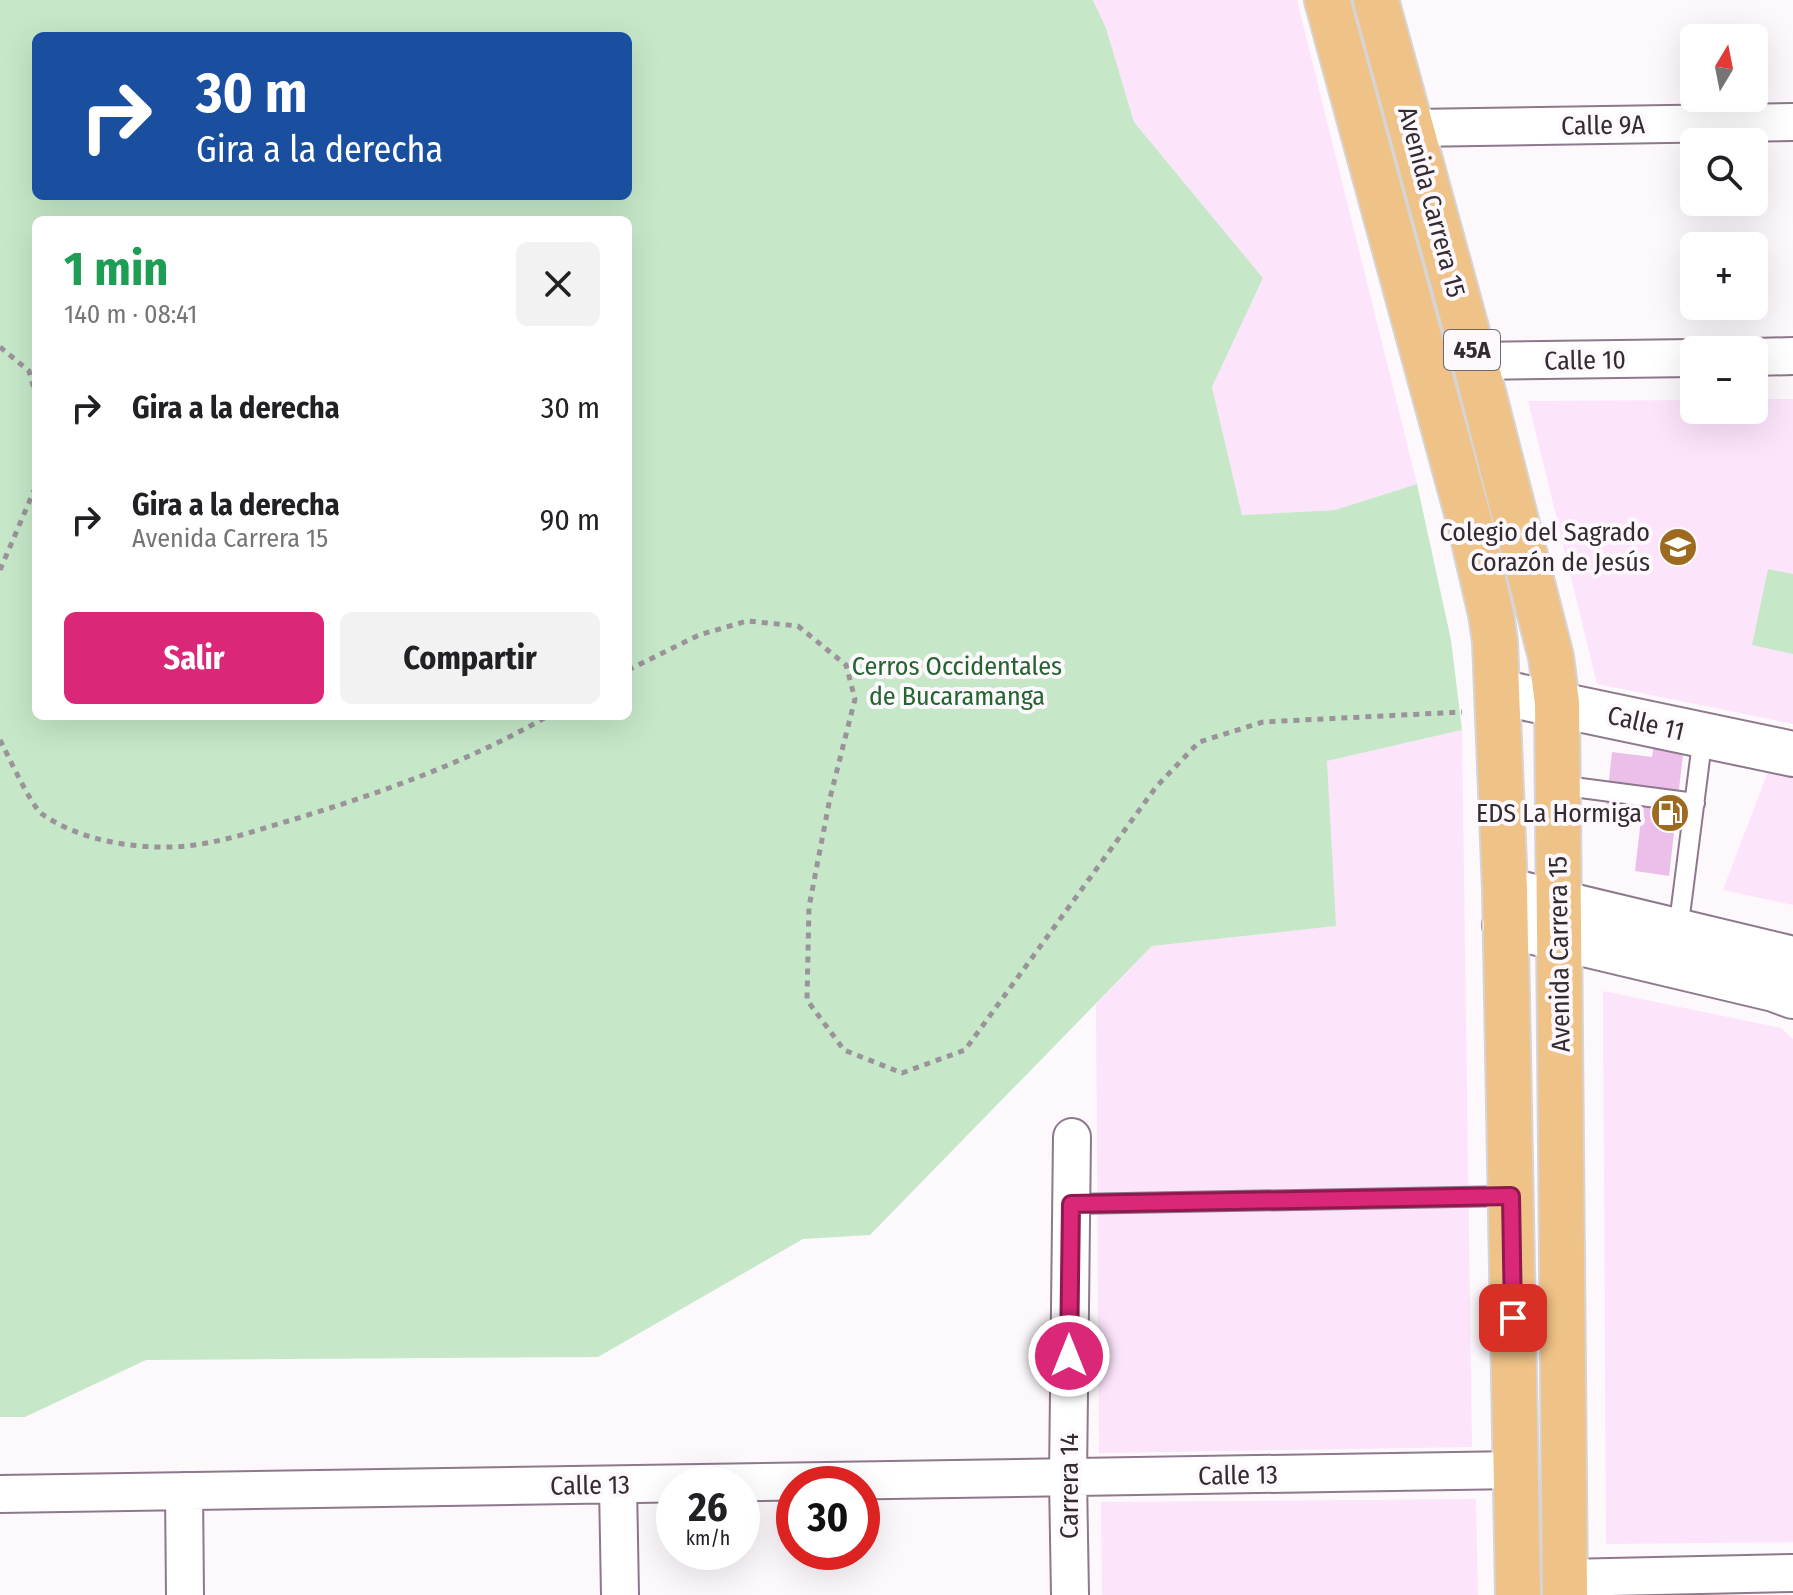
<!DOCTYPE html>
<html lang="es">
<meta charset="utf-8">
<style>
:root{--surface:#fff;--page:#f2f2f2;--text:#202124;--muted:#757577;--accent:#db2777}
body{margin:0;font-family:"Fira Sans Condensed",sans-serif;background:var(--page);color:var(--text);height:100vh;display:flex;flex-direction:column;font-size:30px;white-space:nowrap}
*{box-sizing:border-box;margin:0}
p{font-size:26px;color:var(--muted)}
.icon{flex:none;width:44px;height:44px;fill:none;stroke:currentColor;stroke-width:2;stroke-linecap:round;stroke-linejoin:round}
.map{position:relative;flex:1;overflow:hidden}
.panel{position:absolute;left:32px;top:216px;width:600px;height:504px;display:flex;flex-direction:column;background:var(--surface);border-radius:12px;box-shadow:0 8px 32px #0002}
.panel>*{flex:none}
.guide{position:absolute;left:32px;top:32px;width:600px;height:168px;border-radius:12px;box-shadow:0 8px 32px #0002;background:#1a4fa0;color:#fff;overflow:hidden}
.needle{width:52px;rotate:10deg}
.controls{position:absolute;left:1680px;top:24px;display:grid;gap:16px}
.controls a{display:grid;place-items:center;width:88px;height:88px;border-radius:12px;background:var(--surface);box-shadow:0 8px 32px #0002;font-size:40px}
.speed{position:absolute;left:656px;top:1466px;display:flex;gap:16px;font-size:40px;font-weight:700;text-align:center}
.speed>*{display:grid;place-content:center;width:104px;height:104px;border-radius:50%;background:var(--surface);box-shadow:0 8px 32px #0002;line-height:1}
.speed small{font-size:20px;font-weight:400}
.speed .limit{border:12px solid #d22;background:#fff;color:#111}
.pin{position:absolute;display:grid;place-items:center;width:68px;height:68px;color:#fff;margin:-34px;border-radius:16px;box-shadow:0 4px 12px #0006}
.me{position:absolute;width:88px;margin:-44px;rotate:0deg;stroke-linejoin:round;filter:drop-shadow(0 0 6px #0008)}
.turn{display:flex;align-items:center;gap:28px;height:168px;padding:0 32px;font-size:36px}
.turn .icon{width:104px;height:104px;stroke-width:2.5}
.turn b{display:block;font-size:56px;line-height:68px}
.round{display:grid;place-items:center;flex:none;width:84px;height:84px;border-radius:12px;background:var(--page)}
.summary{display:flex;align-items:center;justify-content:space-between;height:136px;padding:0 32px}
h1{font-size:48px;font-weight:700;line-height:60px;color:#1e9e55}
.button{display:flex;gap:16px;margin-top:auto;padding:16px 32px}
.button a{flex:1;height:92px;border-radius:12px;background:var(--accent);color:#fff;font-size:32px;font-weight:700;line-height:92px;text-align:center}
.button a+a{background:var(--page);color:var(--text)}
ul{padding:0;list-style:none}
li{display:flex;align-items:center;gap:24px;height:112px;padding:0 32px}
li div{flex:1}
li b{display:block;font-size:30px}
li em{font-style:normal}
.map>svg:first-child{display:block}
.built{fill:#fce5fb}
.green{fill:#c6e8c9;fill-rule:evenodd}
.building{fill:#ebbfea}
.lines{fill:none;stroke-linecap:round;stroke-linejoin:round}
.lane-casing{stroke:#8d788c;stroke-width:22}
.street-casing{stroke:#8d788c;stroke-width:40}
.secondary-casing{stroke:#8d788c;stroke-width:48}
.primary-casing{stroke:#d6d4d6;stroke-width:48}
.path{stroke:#9a9399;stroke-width:5;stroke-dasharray:6 6;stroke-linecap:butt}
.lane{stroke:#fff;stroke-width:18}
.street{stroke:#fff;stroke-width:36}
.secondary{stroke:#fff;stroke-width:44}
.primary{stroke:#efc287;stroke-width:44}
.route-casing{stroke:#8e194d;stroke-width:20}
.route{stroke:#db2777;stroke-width:14}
.labels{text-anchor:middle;stroke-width:8;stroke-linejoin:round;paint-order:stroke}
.shield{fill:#fdf8fc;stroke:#70686f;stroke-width:2}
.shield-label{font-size:24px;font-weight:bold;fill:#332a32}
.street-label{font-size:26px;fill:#332a32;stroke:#fdf8fc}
.poi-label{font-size:26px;fill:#332a32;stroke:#fdf8fc;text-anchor:end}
.park-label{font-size:26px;fill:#236430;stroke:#fdf8fc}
</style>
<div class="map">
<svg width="1793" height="1595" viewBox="0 0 1793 1595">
<rect width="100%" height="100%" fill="#fdf8fc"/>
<path class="built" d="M1093,0h204l120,484 -82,26 -93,5 -30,-128 51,-109 -129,-156 -28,-94z
M1754,399h39v325l-196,-40 -69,-283 166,-1v10h60z
M1462,730l10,717 -373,6 -3,-449 56,-58 183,-20 -8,-165z
M1770,766l23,5v134l-70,-15z
M1603,991l178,37 12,11v503l-187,2z
M1476,1499l2,96h-376l-1,-93z"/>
<path class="green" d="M0,0h1093l13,28 28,94 129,156 -51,109 30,128 93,-5 82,-26 34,156 11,90 -135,31 9,165 -184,20 -282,289 -67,4 -205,118 -452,3 -121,57h-25zM36,36h592v160h-592zM36,220h592v496h-592z
M1768,569l25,5v80l-41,-9z"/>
<path class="building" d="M1654,743l30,3 -15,130 -34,-5 7,-60 -36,-4 6,-55 40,5z"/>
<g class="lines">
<g class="lane-casing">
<path id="lane" d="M1558,785l137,18
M1678,931l25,-196
M1071,1204l440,-8"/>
</g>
<g class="street-casing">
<path id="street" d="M1413,128l380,-6
M1754,357l39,-1
M1475,361l219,-3
M618,1485l2,110
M184,1491l1,104
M0,1494l1516,-24
M1565,1578l228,-5
M1070,1595l-2,-117 4,-341"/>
</g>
<g class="secondary-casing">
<path id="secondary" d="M1498,692l295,62
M1505,890l288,69
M1505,925l269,64 19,7"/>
</g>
<g class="primary-casing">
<path id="primary" d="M1327,0l143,524 21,90 4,28 10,248 13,705
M1376,0l99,361 76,296 6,46 8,892"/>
</g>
<path class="path" d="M0,347l29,24 7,25
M0,570l36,-84
M628,670l71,-35 48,-14 51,5 48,39 9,34 -25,99 -21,109 -2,93 37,50 58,23 63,-23 191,-263 43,-45 64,-20 199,-10
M0,740c8,15 31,66 42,74 35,25 87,34 128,33 43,-1 84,-16 125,-28 88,-27 173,-57 253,-103"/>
<use href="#lane" class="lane"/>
<use href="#street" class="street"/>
<use href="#secondary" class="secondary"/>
<use href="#primary" class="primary"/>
</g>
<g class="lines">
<g class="route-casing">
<path id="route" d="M1069,1356l2,-152 440,-8 2,122"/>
</g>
<use href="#route" class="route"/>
</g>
<defs>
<g id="school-disc" transform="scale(2)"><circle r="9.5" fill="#9d6b20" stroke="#fdf8fc"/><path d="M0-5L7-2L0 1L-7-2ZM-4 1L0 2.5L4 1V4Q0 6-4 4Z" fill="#fff"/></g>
<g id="fuel-disc" transform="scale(2)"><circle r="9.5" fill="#9d6b20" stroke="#fdf8fc"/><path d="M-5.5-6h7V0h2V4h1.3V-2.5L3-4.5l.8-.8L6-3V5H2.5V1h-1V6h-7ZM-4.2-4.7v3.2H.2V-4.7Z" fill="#fff"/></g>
</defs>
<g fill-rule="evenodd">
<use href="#school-disc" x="1678" y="547"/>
<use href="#fuel-disc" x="1670" y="813"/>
</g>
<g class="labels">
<rect class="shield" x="1444" y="330" width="56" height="40" rx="6"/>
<g class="shield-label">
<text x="1472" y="358">45A</text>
</g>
<g class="street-label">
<text transform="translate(1603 125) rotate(-1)" y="9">Calle 9A</text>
<text transform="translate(1432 202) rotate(75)" y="9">Avenida Carrera 15</text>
<text transform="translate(1585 360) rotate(-1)" y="9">Calle 10</text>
<text transform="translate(1646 723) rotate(13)" y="9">Calle 11</text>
<text transform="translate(1559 954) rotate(-91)" y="9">Avenida Carrera 15</text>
<text transform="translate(1238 1475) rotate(-1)" y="9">Calle 13</text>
<text transform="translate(590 1485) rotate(-1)" y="9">Calle 13</text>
<text transform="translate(1069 1486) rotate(-90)" y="9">Carrera 14</text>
</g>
<g class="poi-label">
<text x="1650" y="541">Colegio del Sagrado<tspan x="1650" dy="30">Corazón de Jesús</tspan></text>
<text x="1642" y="822">EDS La Hormiga</text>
</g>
<g class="park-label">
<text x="957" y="675">Cerros Occidentales<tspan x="957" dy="30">de Bucaramanga</tspan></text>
</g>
</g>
</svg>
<div class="controls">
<a><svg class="needle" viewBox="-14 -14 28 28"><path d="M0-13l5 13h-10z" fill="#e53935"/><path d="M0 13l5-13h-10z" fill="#757577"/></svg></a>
<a><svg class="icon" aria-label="search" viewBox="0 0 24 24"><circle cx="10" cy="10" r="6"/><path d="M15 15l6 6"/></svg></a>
<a>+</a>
<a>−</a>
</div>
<div class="speed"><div>26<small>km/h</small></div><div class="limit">30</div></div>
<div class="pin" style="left:1513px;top:1318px;background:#d93025"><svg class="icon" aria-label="arrive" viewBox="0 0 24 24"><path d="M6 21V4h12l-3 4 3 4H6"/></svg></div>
<svg class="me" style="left:1069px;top:1356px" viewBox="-20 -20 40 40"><circle r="17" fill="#db2777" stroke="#fff" stroke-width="3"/><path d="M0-11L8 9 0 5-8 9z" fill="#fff"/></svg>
<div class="guide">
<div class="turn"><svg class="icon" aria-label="right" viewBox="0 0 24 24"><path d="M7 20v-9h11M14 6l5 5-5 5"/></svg><div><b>30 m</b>Gira a la derecha</div></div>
</div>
<section class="panel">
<div class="summary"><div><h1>1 min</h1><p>140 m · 08:41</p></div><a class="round"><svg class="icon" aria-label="close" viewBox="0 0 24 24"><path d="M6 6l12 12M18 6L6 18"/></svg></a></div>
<ul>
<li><svg class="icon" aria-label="right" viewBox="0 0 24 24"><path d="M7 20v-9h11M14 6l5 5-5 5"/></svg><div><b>Gira a la derecha</b></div><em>30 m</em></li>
<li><svg class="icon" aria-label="right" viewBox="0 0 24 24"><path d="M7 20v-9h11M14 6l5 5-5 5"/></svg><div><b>Gira a la derecha</b><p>Avenida Carrera 15</p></div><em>90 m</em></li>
</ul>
<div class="button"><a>Salir</a><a>Compartir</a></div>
</section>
</div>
